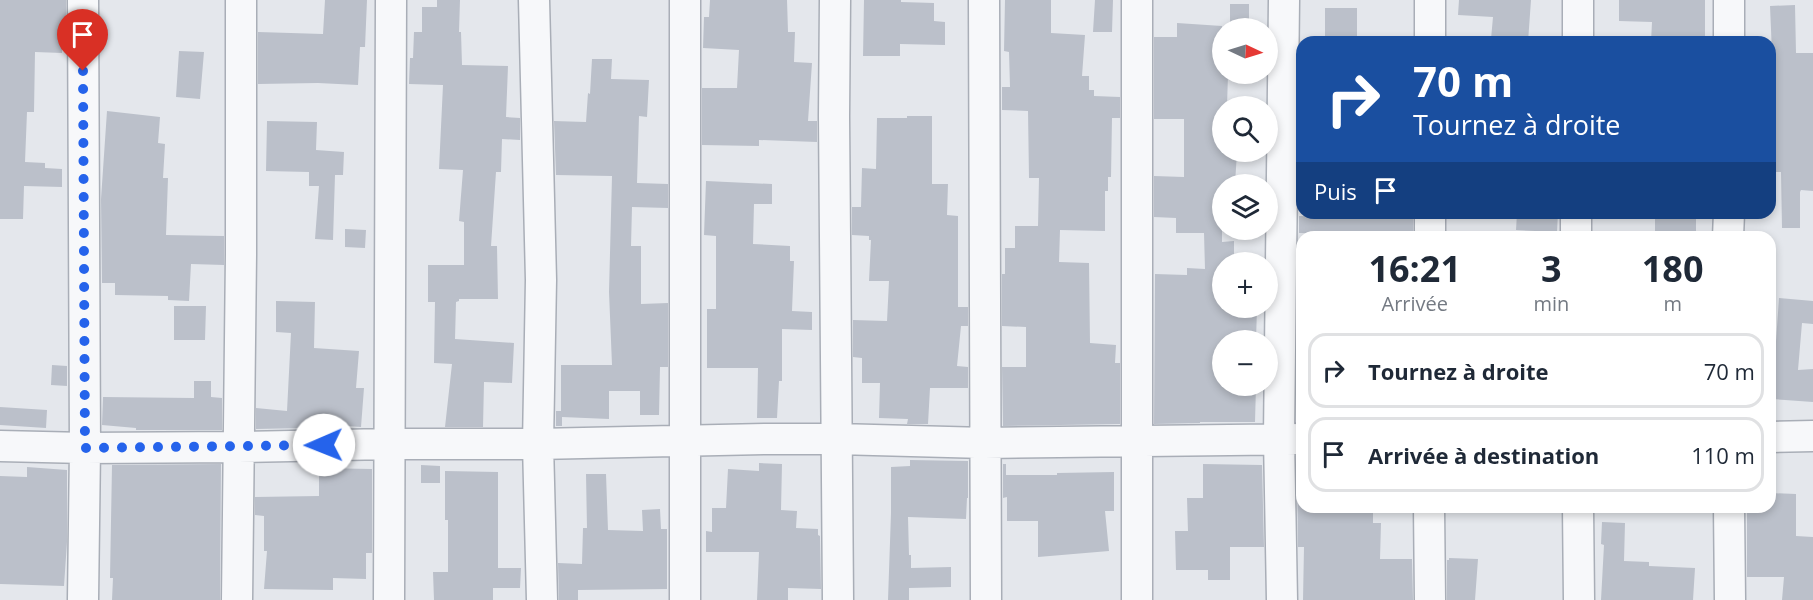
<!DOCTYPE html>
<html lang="fr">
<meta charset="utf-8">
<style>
:root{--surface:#fff;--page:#f6f6f7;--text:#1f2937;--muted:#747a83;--line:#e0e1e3}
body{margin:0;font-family:"Open Sans",sans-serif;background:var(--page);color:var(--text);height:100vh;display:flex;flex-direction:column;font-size:22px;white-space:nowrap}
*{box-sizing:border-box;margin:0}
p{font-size:20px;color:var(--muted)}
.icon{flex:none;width:33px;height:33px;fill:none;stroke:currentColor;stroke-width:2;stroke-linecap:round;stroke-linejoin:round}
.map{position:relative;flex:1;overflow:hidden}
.details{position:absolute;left:1296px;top:231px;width:480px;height:282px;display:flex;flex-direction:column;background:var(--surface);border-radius:18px;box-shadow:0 3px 9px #0003}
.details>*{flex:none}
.banner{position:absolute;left:1296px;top:36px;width:480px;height:183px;border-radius:18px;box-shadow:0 3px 9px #0003;background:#1a4fa0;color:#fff;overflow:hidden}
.needle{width:39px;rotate:94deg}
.buttons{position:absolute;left:1212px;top:18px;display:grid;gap:12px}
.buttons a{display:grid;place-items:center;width:66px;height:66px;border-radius:50%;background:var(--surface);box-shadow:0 3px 9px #0003;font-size:30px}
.pin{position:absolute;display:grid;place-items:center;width:51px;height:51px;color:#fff;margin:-62px -26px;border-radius:50% 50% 50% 0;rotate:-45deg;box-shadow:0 0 6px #0007}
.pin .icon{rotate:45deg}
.me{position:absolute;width:66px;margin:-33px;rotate:269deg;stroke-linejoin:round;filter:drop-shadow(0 0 4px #0008)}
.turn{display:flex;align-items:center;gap:21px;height:126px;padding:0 18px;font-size:27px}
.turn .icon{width:78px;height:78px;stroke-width:2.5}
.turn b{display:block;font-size:42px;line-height:51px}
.then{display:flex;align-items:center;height:57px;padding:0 18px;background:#0003;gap:12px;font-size:22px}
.eta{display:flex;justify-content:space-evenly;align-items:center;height:102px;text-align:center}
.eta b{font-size:36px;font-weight:700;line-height:42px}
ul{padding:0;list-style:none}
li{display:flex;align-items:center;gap:18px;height:75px;margin:0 12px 9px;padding:0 6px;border:3px solid var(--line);border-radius:18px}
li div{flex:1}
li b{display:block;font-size:22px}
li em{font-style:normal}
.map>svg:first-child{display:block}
.building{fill:#bbc0ca}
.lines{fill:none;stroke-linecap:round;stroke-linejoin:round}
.minor-casing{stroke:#a9aeb7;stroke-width:33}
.minor{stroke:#f7f8fa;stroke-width:30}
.route{stroke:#2563eb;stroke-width:10;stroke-dasharray:0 18}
</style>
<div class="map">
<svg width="1813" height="600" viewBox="0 0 1813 600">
<rect width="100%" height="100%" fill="#e4e7ec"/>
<path class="building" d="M0,0h66v20h-3l-1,33 -27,-1 -1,60h-7l-2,50 20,1v5l17,1v18l-38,-1 -1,33h-23z
M325,0h42l-2,47h-5l-2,38 -40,-2 -60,1v-52l65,2z
M437,0h23l-1,32h2l1,33 46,1 -2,51 14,1v22l-18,-1 -1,33h-5l-5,74h6l1,53h-39v2l-3,1 -1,37 59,4 -2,40 -28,-1 -1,45h-38l7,-63 -18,-1 1,-61h-7v-37h36v-43l-5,-1 4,-51 -24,-1 4,-84 -34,-1 1,-26h3l1,-26h8v-25h15z
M710,0h77l1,32h7l-1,30 18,1 -4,58h9v21l-58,-2v6l-57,-1v-57h35l2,-38 -36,-2 1,-31h5z
M864,0h37v2l33,1v18l11,1v23l-45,-1v12h-37z
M1005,0h46v33l34,2 -3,41h7v14h5v6l26,1v21h-8l-1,59h-3v14h-3v40l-45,-1 -1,32 30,1 1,80 26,2 -1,18h5v61l-117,2 -1,-59h24v-40l-24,-1v-52h3v-26h10v-22h23l1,-48h-10l-1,-67 -26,-1v-23h8l-1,-35 -5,-1z
M1095,0h18l-1,32h-19z
M1459,0h72l-3,42 -37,-3 2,-22 -35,-2z
M1619,0h86v42h-54l1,-20 -33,-1z
M1230,4h19v24h-19z
M1795,5l1,48h17v138l-12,-1 -1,2v36h-18l-1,-56h-11v-119h2l-2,-47z
M1325,8h32v34h-32z
M1177,23l45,3v48h6l-1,32h-5v46h15l-2,32h-13v58l12,-1v21h-12v46h35l-1,32h-34v46h34l-1,36h-55v1l-46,1 1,-150 32,1v-7l18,1 -1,-36h-28v-15l-22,-1v-41l30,1v-58h-30v-82h23z
M179,51l25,1 -4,47 -24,-2z
M592,59h20l-1,20 38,1 -2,37 -8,-1 -2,67 31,1v24l-36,-1 -1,39h10v58l27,-1v64h-8l-1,48h-19v-24h-31v28l-47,-2v9h-6v-15h5v-46h51l-3,-73 3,-116 -56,-1 -2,-54 32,1 2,-29 2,1z
M107,111l53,6 -2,26 7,1 -2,34h5l-2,57 58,1v29l-33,-1 -2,37 -21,-1v-4l-53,-1v-12h-13l-1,-84z
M907,116h25v68h16l-1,31 11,1v91h10v19h-7l-4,40 11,1v21h-38l-2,36h-21l1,-5 -29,-1 1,-35h-18v-25l-9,-1v-37l34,1 2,-40h-20l2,-41h-2v-4l-17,-1v-28h9l1,-39 14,1 1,-51h30z
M267,121l50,1 -1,28 28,2 -1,23h-8l-2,65 -18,-1 4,-53h-10v-14l-43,-1z
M706,181l66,3v20h-18l-1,40 37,2v15h4l-2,50 20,1v18l-30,-1v52h-3l-2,37h-20l1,-50h-51v-59h9v-73l-12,-1z
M1340,213h49v5l24,1v18h-74v-3l-40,-1v-17l41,1z
M1517,213h41l-1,19 -41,-2z
M1655,213h41v24h-41z
M345,229l21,1 -1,18 -20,-1z
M1779,298l34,3v23l-11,-1 -4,47 15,-1v33l-41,-3z
M276,301l39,1 -1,46 45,3 -3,37h8l-3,39 -55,-4 -1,5 -49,1v-21l31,3 4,-78 -15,-1z
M174,306h32l-1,34h-31z
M52,365l15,1v20l-16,-1z
M194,381h17v16l11,1v32h-86v-2l-34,-3 1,-28 91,1z
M0,407l47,3 -1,18 -46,-3z
M910,460l58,1v37h-1l-1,21 -58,-2 1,38h2v13l40,-1v20l-42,1v12h-21l3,-87v-46l19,-1z
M759,463l23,1 -1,46 16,1 -1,17 22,1v6l2,1 1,53 -33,-1v12h-31l2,-48h-53v-21l6,1v-24h14l2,-39 31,2z
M221,464l-1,136h-108l1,-22h-3l2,-113z
M1003,464h3v11h51v-2l57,-1v39h-9l4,40 -71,6v-36h-31v-24l-4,1z
M1203,464l59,1 2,82h-34v33h-22v-10h-32l-1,-39h13l-1,-33h16z
M421,465l19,1v17h-19z
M1297,466h5v41h71v16h8l-1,36h32l1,41h-110l1,-53h-6z
M27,467l40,3v72l-3,44 -64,-2v-108l27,1z
M319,468l53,1v84h-6v26l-33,-1v12l-69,-1 3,-38h-3v-35l-9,-1v-18l64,-1z
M445,471l53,1v96h23l-1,20h-27v12h-59l-1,-28h15v-52h-3z
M586,474h20l2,56 35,1 -1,-21 18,-1 1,20h6v60l-89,1v10h-19l-1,-37 24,1 1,-36h4z
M1770,493l26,1v42l17,1v63h-31l2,-23h-37v-70h23z
M1602,522l23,1 -1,38 25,1v4l46,2 -2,32h-92l3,-55 -3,-1z
M1449,558l29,1 -3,41h-28v-40h2z"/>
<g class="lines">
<g class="minor-casing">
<path id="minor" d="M83,0l2,448 -2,152
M534,0l7,280 -3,164 4,156
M835,0l-1,116 4,484
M984,0l2,600
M1430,42v-42
M1578,42v-42
M1729,42v-42
M1576,213v24
M1430,237v-24
M1728,237l1,-24
M1770,437l43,-1
M0,446l85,2 153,-1 151,-3h149l227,-5h72l148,4 317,-4
M1429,507l1,93
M1578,507l1,93
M1729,507l1,93
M237,600l4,-346v-254
M389,600l2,-600
M685,600v-600
M1137,600v-600
M1282,600l-3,-162 5,-438"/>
</g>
<use href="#minor" class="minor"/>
</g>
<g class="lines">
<path class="route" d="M83,71l2,377 239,-3"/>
</g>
</svg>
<div class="buttons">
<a><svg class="needle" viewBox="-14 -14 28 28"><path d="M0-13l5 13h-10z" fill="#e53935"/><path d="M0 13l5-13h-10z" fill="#747a83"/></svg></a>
<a><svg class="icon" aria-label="search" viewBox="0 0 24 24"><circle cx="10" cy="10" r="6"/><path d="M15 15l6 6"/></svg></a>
<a><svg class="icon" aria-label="layers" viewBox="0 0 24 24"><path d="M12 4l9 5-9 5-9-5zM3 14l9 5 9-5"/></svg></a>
<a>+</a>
<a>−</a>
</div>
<div class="pin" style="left:83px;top:71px;background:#d93025"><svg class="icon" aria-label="arrive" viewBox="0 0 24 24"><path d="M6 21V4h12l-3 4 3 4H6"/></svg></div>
<svg class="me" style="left:324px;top:445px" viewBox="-20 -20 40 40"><circle r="19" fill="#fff"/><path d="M0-13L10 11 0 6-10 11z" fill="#2563eb"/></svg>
<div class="banner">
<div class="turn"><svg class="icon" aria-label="right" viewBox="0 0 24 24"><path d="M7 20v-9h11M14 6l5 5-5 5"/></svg><div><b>70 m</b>Tournez à droite</div></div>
<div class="then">Puis<svg class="icon" aria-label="arrive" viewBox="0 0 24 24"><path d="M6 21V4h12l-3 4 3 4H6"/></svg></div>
</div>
<section class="details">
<div class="eta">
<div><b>16:21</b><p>Arrivée</p></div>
<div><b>3</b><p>min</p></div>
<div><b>180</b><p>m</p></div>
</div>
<ul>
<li><svg class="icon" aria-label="right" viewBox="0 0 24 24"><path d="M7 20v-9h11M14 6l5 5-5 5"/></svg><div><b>Tournez à droite</b></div><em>70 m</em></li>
<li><svg class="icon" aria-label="arrive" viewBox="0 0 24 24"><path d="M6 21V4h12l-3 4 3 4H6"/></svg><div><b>Arrivée à destination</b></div><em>110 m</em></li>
</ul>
</section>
</div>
